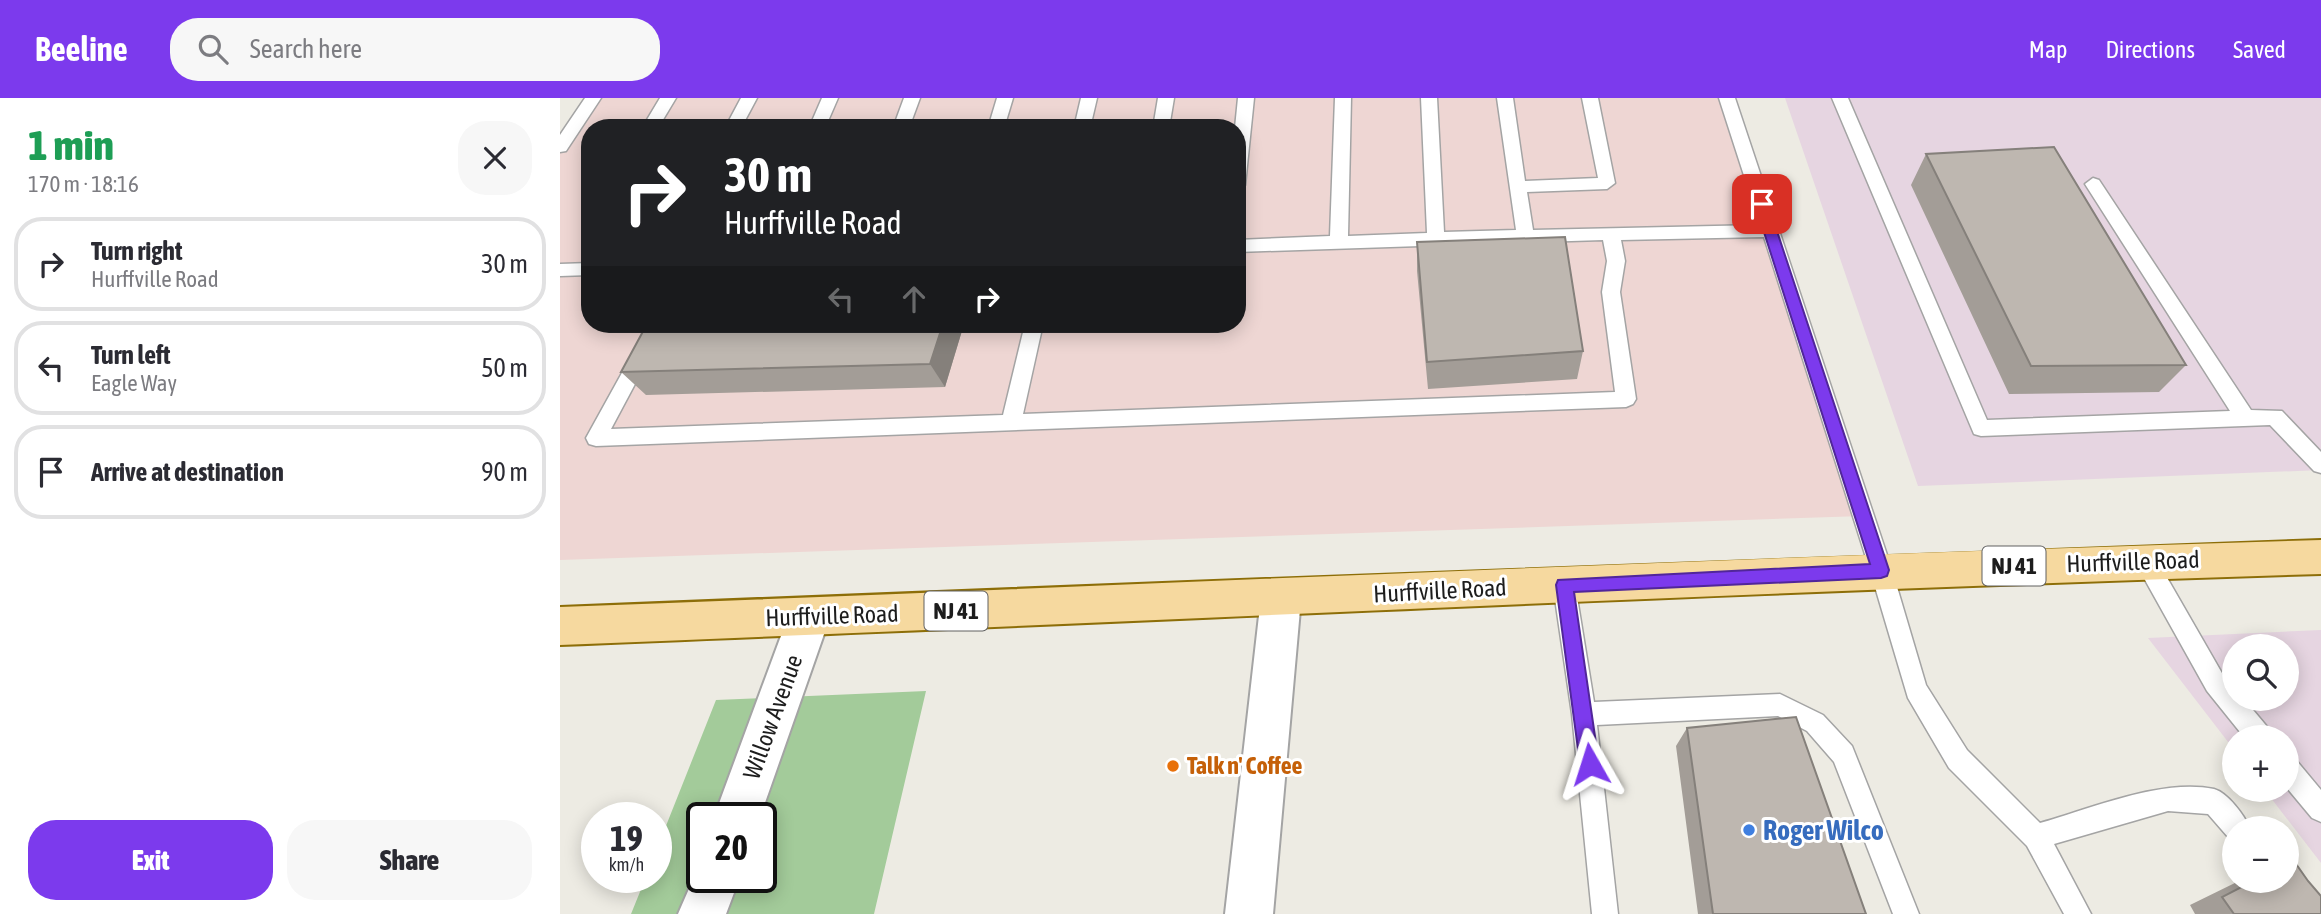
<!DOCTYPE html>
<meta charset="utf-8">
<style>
:root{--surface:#fff;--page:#f7f7f7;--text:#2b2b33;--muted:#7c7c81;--line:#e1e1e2;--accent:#7c3aed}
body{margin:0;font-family:"Asap Condensed",sans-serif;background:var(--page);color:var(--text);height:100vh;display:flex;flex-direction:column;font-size:26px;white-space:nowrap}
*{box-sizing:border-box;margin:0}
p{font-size:23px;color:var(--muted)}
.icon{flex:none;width:38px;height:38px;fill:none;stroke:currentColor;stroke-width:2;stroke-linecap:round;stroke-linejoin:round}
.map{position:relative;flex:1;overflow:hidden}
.drawer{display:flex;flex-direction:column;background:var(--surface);width:560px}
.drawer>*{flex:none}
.banner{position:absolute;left:21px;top:21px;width:665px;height:214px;border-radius:28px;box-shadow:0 4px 18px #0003;background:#202124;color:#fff;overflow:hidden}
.controls{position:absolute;left:1662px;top:536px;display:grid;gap:14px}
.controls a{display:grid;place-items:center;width:77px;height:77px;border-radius:50%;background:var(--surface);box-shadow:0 4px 18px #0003;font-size:35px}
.speed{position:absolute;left:21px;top:704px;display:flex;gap:14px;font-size:35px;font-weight:700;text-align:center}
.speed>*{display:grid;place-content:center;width:91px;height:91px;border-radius:50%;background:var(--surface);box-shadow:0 4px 18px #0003;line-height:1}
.speed small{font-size:18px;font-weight:400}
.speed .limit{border:4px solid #111;border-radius:10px;background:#fff;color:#111}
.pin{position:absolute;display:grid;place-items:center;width:60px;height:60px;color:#fff;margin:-30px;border-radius:14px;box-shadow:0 4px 10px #0006}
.me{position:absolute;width:77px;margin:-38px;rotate:354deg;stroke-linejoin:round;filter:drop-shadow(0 0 5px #0008)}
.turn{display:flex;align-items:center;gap:24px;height:147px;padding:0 28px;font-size:32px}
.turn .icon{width:91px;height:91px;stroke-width:2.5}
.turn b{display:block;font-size:49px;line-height:60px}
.lanes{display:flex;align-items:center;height:66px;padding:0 28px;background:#0003;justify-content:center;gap:35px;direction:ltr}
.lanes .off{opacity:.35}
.round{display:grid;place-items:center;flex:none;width:74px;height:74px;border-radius:28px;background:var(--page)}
.headline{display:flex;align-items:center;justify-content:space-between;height:119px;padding:0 28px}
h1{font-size:42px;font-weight:800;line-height:52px;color:#1e9e55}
.primary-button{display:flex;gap:14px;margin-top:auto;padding:14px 28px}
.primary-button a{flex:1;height:80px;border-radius:28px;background:var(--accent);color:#fff;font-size:28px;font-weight:800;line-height:80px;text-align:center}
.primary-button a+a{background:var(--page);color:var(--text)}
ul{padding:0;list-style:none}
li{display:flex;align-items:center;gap:21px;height:94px;margin:0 14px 10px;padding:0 14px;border:4px solid var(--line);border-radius:28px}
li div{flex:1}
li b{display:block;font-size:26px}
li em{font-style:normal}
header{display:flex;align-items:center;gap:42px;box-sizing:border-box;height:98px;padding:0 35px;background:var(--accent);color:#fff}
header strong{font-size:33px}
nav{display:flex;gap:38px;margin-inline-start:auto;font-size:24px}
.search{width:490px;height:63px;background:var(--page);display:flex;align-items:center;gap:18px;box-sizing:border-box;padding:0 24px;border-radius:28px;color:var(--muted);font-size:26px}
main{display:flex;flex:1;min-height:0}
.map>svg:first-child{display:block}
.commercial{fill:#eed6d3;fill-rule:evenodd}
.industrial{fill:#e6d5e1;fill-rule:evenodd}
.forest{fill:#a3cb9a;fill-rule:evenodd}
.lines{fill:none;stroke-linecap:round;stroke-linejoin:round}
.service-casing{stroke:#a4a4a4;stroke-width:3}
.minor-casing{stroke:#a4a4a4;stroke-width:4}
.primary-casing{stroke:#8d6e08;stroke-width:4}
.service{fill:#fff;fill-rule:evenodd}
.minor{fill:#fff;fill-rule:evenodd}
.primary{fill:#f6d99f;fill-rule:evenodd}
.wall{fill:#a39d97}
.shaded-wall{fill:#85807b}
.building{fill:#beb7b0;stroke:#85807b;stroke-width:2}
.route{fill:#7c3aed;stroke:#51269a;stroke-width:2}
.food-dot{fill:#e8710a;stroke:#fff;stroke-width:2.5}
.shop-dot{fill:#3f7fe0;stroke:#fff;stroke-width:2.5}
.labels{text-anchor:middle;stroke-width:6;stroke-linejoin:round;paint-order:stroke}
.shield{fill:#fff;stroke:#616161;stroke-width:2}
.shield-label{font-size:23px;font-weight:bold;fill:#1d1d1d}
.street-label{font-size:24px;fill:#1d1d1d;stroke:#fff}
.food-label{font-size:24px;font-weight:bold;fill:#c56008;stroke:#fff;text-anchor:start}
.near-shop-label{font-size:28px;font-weight:bold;fill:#366cbe;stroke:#fff;text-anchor:start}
</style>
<header>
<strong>Beeline</strong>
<div class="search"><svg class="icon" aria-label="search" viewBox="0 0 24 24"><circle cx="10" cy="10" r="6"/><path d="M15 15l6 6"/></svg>Search here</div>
<nav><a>Map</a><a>Directions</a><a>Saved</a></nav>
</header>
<main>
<section class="drawer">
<div class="headline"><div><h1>1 min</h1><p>170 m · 18:16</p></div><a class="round"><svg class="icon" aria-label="close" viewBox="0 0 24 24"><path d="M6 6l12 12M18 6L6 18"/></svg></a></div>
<ul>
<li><svg class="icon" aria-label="right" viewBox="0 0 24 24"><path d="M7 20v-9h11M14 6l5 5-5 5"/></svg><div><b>Turn right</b><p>Hurffville Road</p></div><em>30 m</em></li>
<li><svg class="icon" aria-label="left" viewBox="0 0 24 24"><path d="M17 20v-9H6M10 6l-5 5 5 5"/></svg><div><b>Turn left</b><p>Eagle Way</p></div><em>50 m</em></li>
<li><svg class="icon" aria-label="arrive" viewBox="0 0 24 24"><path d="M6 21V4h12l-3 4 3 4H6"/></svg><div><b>Arrive at destination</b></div><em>90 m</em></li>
</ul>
<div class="primary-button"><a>Exit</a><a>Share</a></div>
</section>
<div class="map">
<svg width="1761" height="816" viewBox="0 0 1761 816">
<rect width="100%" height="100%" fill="#edebe3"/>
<path class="commercial" d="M33,0h1134l136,418 -1303,44v-416zM30,30h647v196h-647z"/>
<path class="industrial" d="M1225,0h536v372l-403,16z
M1761,532v233l-57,-74h23v-52h-52v14l-87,-113zM1675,548h52v52h-52z"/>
<path class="forest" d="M366,593l-52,223h-243l15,-37h10v-26l60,-151zM142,719h59v60h-59z"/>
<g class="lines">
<g class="service-casing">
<path id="service" d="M25,0h16l-35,53 -6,1v-17z
M100,0h16l-18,30h-16z
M181,0h16l-16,30h-16z
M262,0h16l-13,30h-16z
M344,0h16l-11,30h-16z
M437,0h16l-9,30h-16z
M521,0h16l-7,30h-16z
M598,0h16l-5,30h-16z
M678,0h16l-9,87 -8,6v-63h-2z
M775,0h16l-3,138 79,-3 -6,-135h16l7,134 72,-2 -19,-132h16l12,83 73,-3 -16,-80h16l17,85 -8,6 -80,3 6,38 227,-5 -41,-127h16l157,472 34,115 41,65 73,73c50,-14 122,-45 174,-34 14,4 30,26 36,39h-15v12l-7,-3 -20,-23 -40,-3 -114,33 37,70h-27l-37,-68 -78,-78 -41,-70 -38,-128 -106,-333 -143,3 4,21 -5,31 16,107 -3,5 -7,3 -1030,39 -7,-2 -3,-6 63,-114h18l-56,105 392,-14 22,-91h18l-20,90 592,-22 -13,-100 5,-31 -4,-21 -366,12v-12l93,-4z
M1272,0h16l139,322 243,-9 -145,-227 8,-6 6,2 152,230 31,1 39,41v21l-7,-2 -44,-46 -289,11 -7,-2z
M30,165v12l-30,1v-12z
M1586,454l8,3 69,120 12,14v9h8l26,31 3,8h-28l-37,-46 -72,-129 3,-7z
M1004,477l8,3 3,7 19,117 186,-8 43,21 29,31 67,168h-26l-59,-152 -27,-31 -29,-15 -181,9 21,189h-26l-20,-200 -19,-129 3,-7z
M1727,659l9,3 25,30v32l-9,-4 -25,-30z"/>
</g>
<g class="minor-casing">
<path id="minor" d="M721,482l14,5 6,13 -28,316h-48l36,-316 6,-13z
M249,500l15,6 6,13 -70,200h-46l74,-200 6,-13z
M142,761v18h38l-14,37h-48z"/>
</g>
<g class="primary-casing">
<path id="primary" d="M1761,442v34c-587,18 -1174,48 -1761,71v-38c587,-22 1174,-50 1761,-67z"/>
</g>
<use href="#service" class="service"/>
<use href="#minor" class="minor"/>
<use href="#primary" class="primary"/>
</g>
<path class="wall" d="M1366,56l260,211 -27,27 -150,2 -98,-209z
M857,144l166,109 -6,28 -149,10 -11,-118z
M87,226h317l-19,63 -299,8 -25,-23z
M1127,630l179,186h-168l-22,-168z
M1734,763l14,20 13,33h-126l-5,-9 51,-25h46v-17z"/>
<path class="shaded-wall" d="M383,226h21l-19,63 -15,-23z"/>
<path class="building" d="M1494,49l132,218 -155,1 -105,-212z
M1005,139l18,114 -156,11 -10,-120z
M87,226h296l-13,40 -309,8z
M1236,619l70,197h-153l-26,-186z
M1734,763l14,20 13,15v18h-87l-12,-17 33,-17h32v-16z"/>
<path class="route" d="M1202,102l6,4 121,366 -2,6 -6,2 -307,14 25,172 -3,7 -6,2 -7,-2 -3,-7 -24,-179 2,-5 312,-16 -115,-360z"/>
<circle class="food-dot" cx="613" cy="668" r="7"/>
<circle class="shop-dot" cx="1189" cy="732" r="7"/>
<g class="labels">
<g class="shield">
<rect x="1422.5" y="448.5" width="63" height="39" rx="5"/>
<rect x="364.5" y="493.5" width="63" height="39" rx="5"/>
</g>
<g class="shield-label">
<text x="1454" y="476">NJ 41</text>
<text x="396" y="521">NJ 41</text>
</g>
<g class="street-label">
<text transform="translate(1573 464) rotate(-2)" y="8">Hurffville Road</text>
<text transform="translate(880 493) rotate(-3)" y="8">Hurffville Road</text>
<text transform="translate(272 518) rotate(-2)" y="8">Hurffville Road</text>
<text transform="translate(213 619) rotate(-70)" y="8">Willow Avenue</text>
</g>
<g class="food-label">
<text x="627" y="676">Talk n' Coffee</text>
</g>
<g class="near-shop-label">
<text x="1203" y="742">Roger Wilco</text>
</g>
</g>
</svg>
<div class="controls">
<a><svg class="icon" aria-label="search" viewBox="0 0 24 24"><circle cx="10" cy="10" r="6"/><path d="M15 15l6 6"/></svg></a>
<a>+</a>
<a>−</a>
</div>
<div class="speed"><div>19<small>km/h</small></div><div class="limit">20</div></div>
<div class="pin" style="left:1202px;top:106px;background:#d93025"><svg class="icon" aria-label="arrive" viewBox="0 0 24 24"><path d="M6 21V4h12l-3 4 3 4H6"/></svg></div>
<svg class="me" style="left:1030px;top:666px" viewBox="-20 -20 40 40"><path d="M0-17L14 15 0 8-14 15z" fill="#7c3aed" stroke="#fff" stroke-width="4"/></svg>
<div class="banner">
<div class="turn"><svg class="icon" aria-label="right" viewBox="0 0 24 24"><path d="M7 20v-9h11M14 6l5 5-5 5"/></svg><div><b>30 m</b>Hurffville Road</div></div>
<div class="lanes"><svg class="icon off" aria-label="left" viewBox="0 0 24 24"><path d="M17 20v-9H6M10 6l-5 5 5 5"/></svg><svg class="icon off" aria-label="ahead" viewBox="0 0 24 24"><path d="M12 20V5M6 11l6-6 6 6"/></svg><svg class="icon" aria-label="right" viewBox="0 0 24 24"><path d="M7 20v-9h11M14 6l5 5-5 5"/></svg></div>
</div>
</div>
</main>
